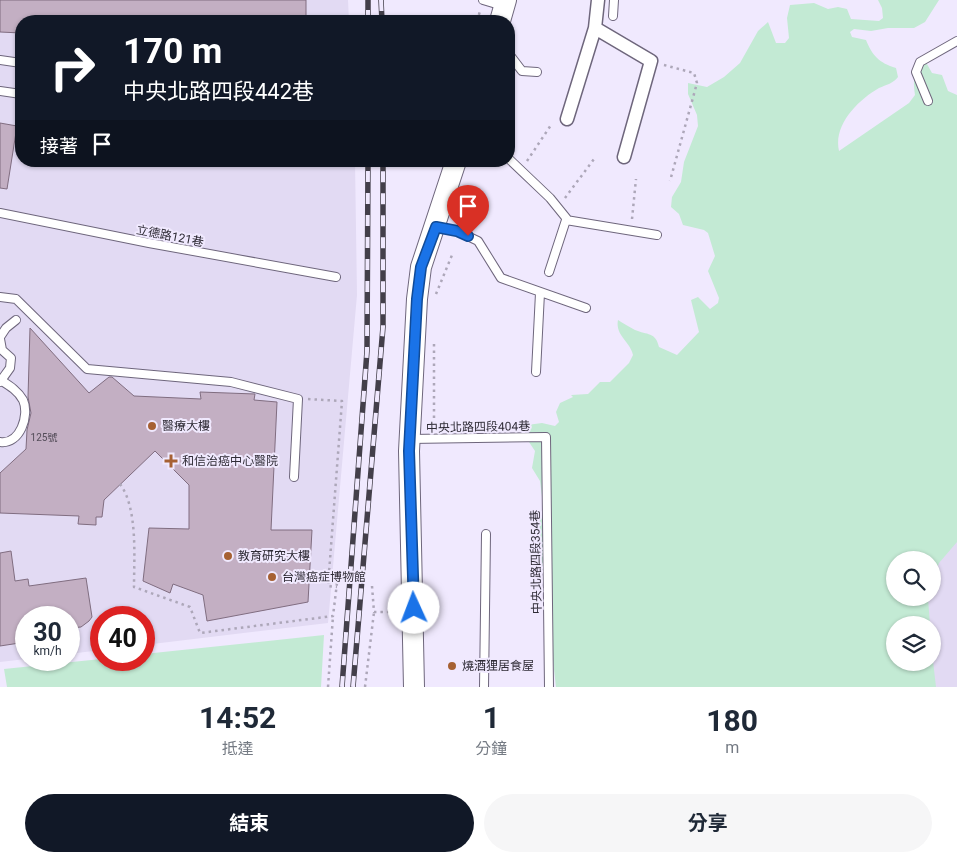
<!DOCTYPE html>
<html lang="zh-TW">
<meta charset="utf-8">
<style>
:root{--surface:#fff;--page:#f6f6f7;--text:#1f2937;--muted:#747a83;--accent:#111827}
body{margin:0;font-family:Roboto,"Noto Sans TC",sans-serif;background:var(--page);color:var(--text);height:100vh;display:flex;flex-direction:column;font-size:19px;white-space:nowrap}
*{box-sizing:border-box;margin:0}
p{font-size:16px;color:var(--muted)}
.icon{flex:none;width:28px;height:28px;fill:none;stroke:currentColor;stroke-width:2;stroke-linecap:round;stroke-linejoin:round}
.map{position:relative;height:687px;overflow:hidden}
.panel{display:flex;flex-direction:column;background:var(--surface);flex:1}
.panel>*{flex:none}
.banner{position:absolute;left:15px;top:15px;width:500px;height:152px;border-radius:20px;box-shadow:0 1px 4px #0004;background:#111827;color:#fff;overflow:hidden}
.tools{position:absolute;left:886px;top:551px;display:grid;gap:10px}
.tools a{display:grid;place-items:center;width:55px;height:55px;border-radius:50%;background:var(--surface);box-shadow:0 1px 4px #0004;font-size:25px}
.speed{position:absolute;left:15px;top:606px;display:flex;gap:10px;font-size:25px;font-weight:700;text-align:center}
.speed>*{display:grid;place-content:center;width:65px;height:65px;border-radius:50%;background:var(--surface);box-shadow:0 1px 4px #0004;line-height:1}
.speed small{font-size:12px;font-weight:400}
.speed .limit{border:8px solid #d22;background:#fff;color:#111}
.pin{position:absolute;display:grid;place-items:center;width:42px;height:42px;color:#fff;margin:-51px -21px;border-radius:50% 50% 50% 0;rotate:-45deg;box-shadow:0 0 5px #0007}
.pin .icon{rotate:45deg}
.me{position:absolute;width:55px;margin:-28px;rotate:358deg;stroke-linejoin:round;filter:drop-shadow(0 0 4px #0008)}
.turn{display:flex;align-items:center;gap:18px;height:105px;padding:0 25px;font-size:22px}
.turn .icon{width:65px;height:65px;stroke-width:2.5}
.turn b{display:block;font-size:35px;line-height:42px}
.then{display:flex;align-items:center;height:48px;padding:0 25px;background:#0003;gap:10px;font-size:19px}
.eta{display:flex;justify-content:space-evenly;align-items:center;height:85px;text-align:center}
.eta b{font-size:30px;font-weight:700;line-height:35px}
.primary-button{display:flex;gap:10px;margin-top:auto;padding:10px 25px}
.primary-button a{flex:1;height:58px;border-radius:30px;background:var(--accent);color:#fff;font-size:20px;font-weight:700;line-height:58px;text-align:center}
.primary-button a+a{background:var(--page);color:var(--text)}
.map>svg:first-child{display:block}
.built{fill:#e2daf3}
.green{fill:#c3ead4}
.building{fill:#c3afc3;stroke:#806d80}
.lines{fill:none;stroke-linecap:round;stroke-linejoin:round}
.service-casing{stroke:#6e667c;stroke-width:10}
.pedestrian-casing{stroke:#6e667c;stroke-width:15}
.tertiary-casing{stroke:#6e667c;stroke-width:22}
.path{stroke:#ada7b9;stroke-width:2.5;stroke-dasharray:2.5 4;stroke-linecap:butt}
.service{stroke:#fff;stroke-width:8}
.pedestrian{stroke:#fff;stroke-width:12}
.tertiary{stroke:#fff;stroke-width:20}
.rail-casing{stroke:#433f4a;stroke-width:5.5}
.rail{stroke:#f0e9fe;stroke-width:4;stroke-dasharray:11;stroke-linecap:butt}
.route-casing{stroke:#114b97;stroke-width:12}
.route{stroke:#1a73e8;stroke-width:9}
.poi-dot{fill:#a66133;stroke:#f0e9fe;stroke-width:2}
.labels{text-anchor:middle;stroke-width:4;stroke-linejoin:round;paint-order:stroke}
.number-label{font-size:10px;fill:#534c58}
.street-label{font-size:12px;fill:#2e2b35;stroke:#f0e9fe}
.poi-label{font-size:12px;fill:#2e2b35;stroke:#f0e9fe;text-anchor:start}
</style>
<div class="map">
<svg width="957" height="687" viewBox="0 0 957 687">
<rect width="100%" height="100%" fill="#f0e9fe"/>
<path class="built" d="M0,0h348l1,21h-328v140h334l2,134 -29,328 -184,22v-27h-43v32l-32,4v-36h-43v41l-26,3z
M957,501v186h-42l17,-25v-37h-17l9,-27h8l1,-25z"/>
<path class="green" d="M878,0h61l-14,22 -11,6h-26l-17,3 -17,-2 -4,3 2,5 14,3c6,15 13,23 30,28l2,9c-4,6 -12,8 -19,11 -21,12 -46,37 -40,63l70,-48 6,-8c-2,-14 -2,-20 7,-31h5l5,9 10,2 6,16 9,4v447l-18,21 -6,15 -1,-18h-37v38h33l2,27h-35v37l38,-1 3,26h-380l-19,-166 7,-9 -4,-31 -8,-13 3,-17 -6,-9 -2,-17 15,-2 13,3 4,-4 -3,-10 4,-9 13,-6 -2,-2 17,-1 12,-12h10l19,-19 4,-8c-3,-14 -18,-19 -15,-35 5,3 11,7 17,10 12,5 21,2 24,17l18,8 22,-23 -8,-32 7,-3 12,12 8,-6 1,-5 -11,-27 7,-15 -7,-23 -4,-3 -21,-5 -4,-11 -8,-7 1,-10 9,-15 3,-20 14,-36 -1,-11 -9,-21v-11l19,4 17,-10 16,-14 18,-32 10,-9 8,21h9l4,-5 -2,-20 3,-13 24,-2 14,6 10,-2 9,2 4,10 28,2 4,-3 -1,-10z
M324,635l-3,52h-314l-3,-18 97,-10 43,1v-6z"/>
<path class="building" d="M0,0h306v21h-285v12l-21,-1z
M0,123l17,3 -10,63 -7,-1z
M30,328l59,65 20,-16h3l22,19 67,3 -1,-7 55,2 -1,6 23,2 -6,128h41l-4,72 -101,19 -4,-26 -30,-11 -3,9 -27,-12 6,-53 40,1v-44l-34,-34 -51,49 -2,17h-6v8l-18,-1 1,-8 -79,-3v-40l26,-24 1,-19 4,-17 -3,-16z
M11,551l4,30 13,-2 1,7 57,-8 6,39 -3,4 -8,6 -12,1v-10h-43v24l-26,4v-93z"/>
<g class="lines">
<g class="service-casing">
<path id="service" d="M483,0l20,6
M613,16l1,-16
M509,54l13,17 15,1
M0,60l21,3
M0,91l21,3
M928,101l-12,-29 4,-10 37,-21
M509,159l41,39 17,21 -1,1 91,15
M0,213l149,30 187,34
M436,227l21,4 21,10 23,37 85,30
M549,272l17,-52
M0,297l16,2 71,70 144,13 67,17 -4,78
M0,337l6,-9 10,-8
M0,339l2,11 9,8 -1,10 -10,14
M536,372l4,-79
M410,439l136,-2 3,250
M0,442c20,3 30,-27 23,-42 -5,-9 -13,-14 -21,-19
M484,687l2,-153"/>
</g>
<g class="pedestrian-casing">
<path id="pedestrian" d="M595,28l56,33 -27,96
M567,119l28,-91 3,-28"/>
</g>
<g class="tertiary-casing">
<path id="tertiary" d="M500,21l6,-21
M414,687l-5,-236 8,-152 4,-32 35,-106"/>
</g>
<path class="path" d="M477,21l3,-10
M664,65l30,8 3,10 -27,98
M527,161l24,-36
M565,198l29,-39
M632,219l4,-40
M436,294l16,-39
M434,344v79
M308,399l34,2 -14,185 9,1
M120,484c18,24 14,74 14,103l56,20 10,26 133,-17 4,-33
M372,586l2,26h18
M328,687l5,-71
M365,687l9,-75"/>
<use href="#service" class="service"/>
<use href="#pedestrian" class="pedestrian"/>
<use href="#tertiary" class="tertiary"/>
<g class="rail-casing">
<path id="rail" d="M381,0l1,21
M368,21v-21
M342,687l25,-336 1,-190
M353,687l30,-360v-166"/>
</g>
<use href="#rail" class="rail"/>
</g>
<g class="lines">
<g class="route-casing">
<path id="route" d="M414,608l-5,-157 8,-152 4,-32 15,-40 21,4 11,5"/>
</g>
<use href="#route" class="route"/>
</g>
<g class="poi-dot">
<circle cx="152" cy="426" r="5"/>
<path d="M168.5 453.5h5v5h5v5h-5v5h-5v-5h-5v-5h5z"/>
<circle cx="228" cy="556" r="5"/>
<circle cx="272" cy="577" r="5"/>
<circle cx="452" cy="666" r="5"/>
</g>
<g class="labels">
<g class="number-label">
<text x="44" y="441">125號</text>
</g>
<g class="street-label">
<text transform="translate(170 236) rotate(11)" y="4">立德路121巷</text>
<text transform="translate(478 427) rotate(-1)" y="4">中央北路四段404巷</text>
<text transform="translate(536 562) rotate(-91)" y="4">中央北路四段354巷</text>
</g>
<g class="poi-label">
<text x="162" y="430">醫療大樓</text>
<text x="182" y="465">和信治癌中心醫院</text>
<text x="238" y="560">教育研究大樓</text>
<text x="282" y="581">台灣癌症博物館</text>
<text x="462" y="670">燒酒狸居食屋</text>
</g>
</g>
</svg>
<div class="tools">
<a><svg class="icon" aria-label="search" viewBox="0 0 24 24"><circle cx="10" cy="10" r="6"/><path d="M15 15l6 6"/></svg></a>
<a><svg class="icon" aria-label="layers" viewBox="0 0 24 24"><path d="M12 4l9 5-9 5-9-5zM3 14l9 5 9-5"/></svg></a>
</div>
<div class="speed"><div>30<small>km/h</small></div><div class="limit">40</div></div>
<div class="pin" style="left:468px;top:236px;background:#d93025"><svg class="icon" aria-label="arrive" viewBox="0 0 24 24"><path d="M6 21V4h12l-3 4 3 4H6"/></svg></div>
<svg class="me" style="left:414px;top:608px" viewBox="-20 -20 40 40"><circle r="19" fill="#fff"/><path d="M0-13L10 11 0 6-10 11z" fill="#1a73e8"/></svg>
<div class="banner">
<div class="turn"><svg class="icon" aria-label="right" viewBox="0 0 24 24"><path d="M7 20v-9h11M14 6l5 5-5 5"/></svg><div><b>170 m</b>中央北路四段442巷</div></div>
<div class="then">接著<svg class="icon" aria-label="arrive" viewBox="0 0 24 24"><path d="M6 21V4h12l-3 4 3 4H6"/></svg></div>
</div>
</div>
<section class="panel">
<div class="eta">
<div><b>14:52</b><p>抵達</p></div>
<div><b>1</b><p>分鐘</p></div>
<div><b>180</b><p>m</p></div>
</div>
<div class="primary-button"><a>結束</a><a>分享</a></div>
</section>
